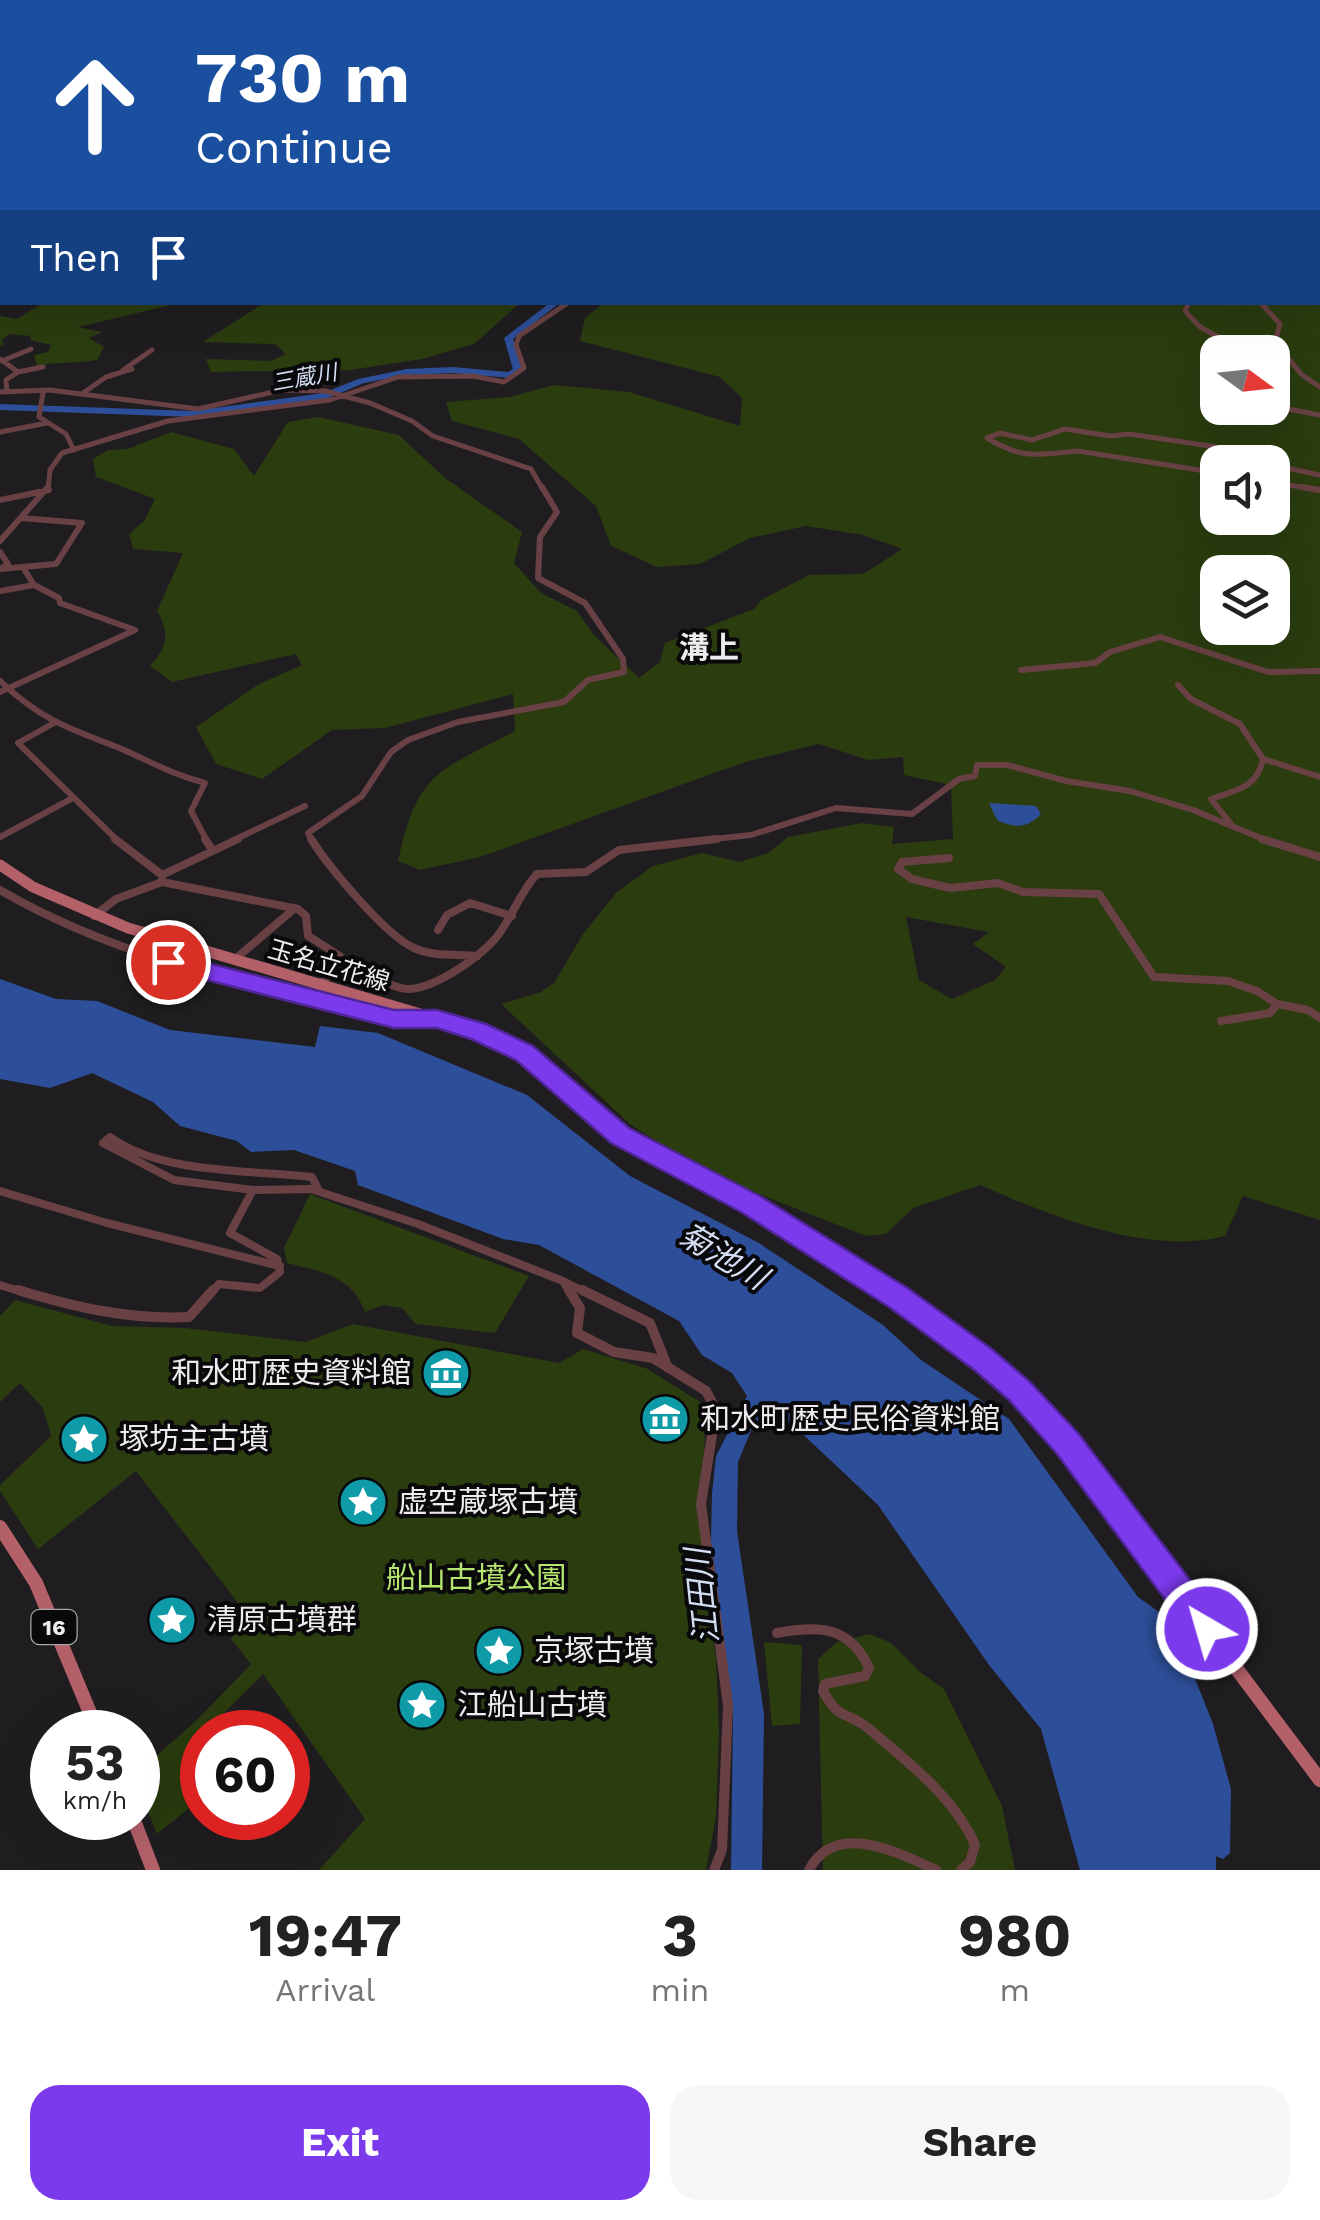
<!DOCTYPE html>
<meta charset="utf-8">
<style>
:root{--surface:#fff;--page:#f6f6f6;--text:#222;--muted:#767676;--accent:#7c3aed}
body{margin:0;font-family:"Work Sans","Noto Sans JP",sans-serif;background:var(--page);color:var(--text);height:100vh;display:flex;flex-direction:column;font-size:38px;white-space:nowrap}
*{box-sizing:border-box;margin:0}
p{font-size:32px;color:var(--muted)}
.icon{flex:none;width:55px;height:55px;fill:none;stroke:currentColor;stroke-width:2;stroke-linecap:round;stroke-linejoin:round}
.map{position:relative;height:1870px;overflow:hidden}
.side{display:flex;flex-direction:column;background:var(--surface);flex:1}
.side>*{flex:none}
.banner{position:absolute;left:0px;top:0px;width:1320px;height:305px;box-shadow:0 10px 40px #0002;background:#1a4fa0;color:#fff;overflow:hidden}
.needle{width:65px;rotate:105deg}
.buttons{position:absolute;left:1200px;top:335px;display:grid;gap:20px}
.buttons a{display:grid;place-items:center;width:90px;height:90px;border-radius:20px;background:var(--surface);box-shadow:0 10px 40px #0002;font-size:50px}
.speed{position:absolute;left:30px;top:1710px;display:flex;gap:20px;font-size:50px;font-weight:700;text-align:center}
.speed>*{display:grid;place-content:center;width:130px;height:130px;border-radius:50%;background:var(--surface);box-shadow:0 10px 40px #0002;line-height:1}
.speed small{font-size:25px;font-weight:400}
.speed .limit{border:15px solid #d22;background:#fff;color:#111}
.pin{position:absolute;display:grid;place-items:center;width:85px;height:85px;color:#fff;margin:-42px;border:5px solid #fff;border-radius:50%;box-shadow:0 2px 10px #0007}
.me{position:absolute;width:110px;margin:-55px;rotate:322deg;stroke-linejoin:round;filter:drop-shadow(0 0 8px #0008)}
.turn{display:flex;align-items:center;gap:35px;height:210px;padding:0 30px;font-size:45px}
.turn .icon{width:130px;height:130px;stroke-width:2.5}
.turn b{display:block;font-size:70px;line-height:85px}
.then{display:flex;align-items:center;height:95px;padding:0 30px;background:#0003;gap:20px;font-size:38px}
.eta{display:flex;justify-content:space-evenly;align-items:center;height:170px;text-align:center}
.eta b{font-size:60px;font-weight:700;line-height:70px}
.button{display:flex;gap:20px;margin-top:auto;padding:20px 30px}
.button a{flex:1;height:115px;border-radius:30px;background:var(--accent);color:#fff;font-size:40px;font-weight:700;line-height:115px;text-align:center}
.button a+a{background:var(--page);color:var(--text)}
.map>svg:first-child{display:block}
.green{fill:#2b3c0f;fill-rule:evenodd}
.water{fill:#2d4f99}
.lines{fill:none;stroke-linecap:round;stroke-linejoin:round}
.river{fill:#2d4f99;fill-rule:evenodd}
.minor-far4{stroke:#694144;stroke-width:4}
.minor-far3{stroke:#694144;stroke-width:5}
.minor-far2{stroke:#694144;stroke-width:6}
.minor-far1{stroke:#694144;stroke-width:8}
.minor{stroke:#694144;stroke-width:10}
.major-far2{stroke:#b36069;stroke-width:5}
.major-far1{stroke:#b36069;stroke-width:11}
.major{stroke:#b36069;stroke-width:14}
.route{fill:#7c3aed;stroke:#51269a;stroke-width:2.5}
.labels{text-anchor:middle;stroke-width:8;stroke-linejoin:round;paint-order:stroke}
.far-water-label{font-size:22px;font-style:italic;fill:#d3def3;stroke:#09080a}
.shield{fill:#09080a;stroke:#a9a7aa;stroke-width:2.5}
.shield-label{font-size:22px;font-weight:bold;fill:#eeebee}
.street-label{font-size:25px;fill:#eeebee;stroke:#09080a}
.quarter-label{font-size:30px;font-weight:bold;fill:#eeebee;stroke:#09080a}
.near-poi-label{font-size:30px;fill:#eeebee;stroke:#09080a;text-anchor:start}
.near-park-label{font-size:30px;fill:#b6e66f;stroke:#09080a}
.near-water-label{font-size:32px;font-style:italic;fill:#d3def3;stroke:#09080a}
</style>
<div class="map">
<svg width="1320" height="1870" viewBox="0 0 1320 1870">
<rect width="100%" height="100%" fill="#201d21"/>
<path class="green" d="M0,0h489l-487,2 -2,65z
M970,0h350v29l-2,-27z
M266,302h254v1l-46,41 -52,15 -72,11 -139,2 -5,-13 65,2 15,-7 -11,-10 -72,-2z
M43,303h137l-102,24 24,5 -13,6 15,9 -7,13c-22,4 -39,1 -60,6l-3,-11 14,-3 3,-7 -21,-5 1,-4 -21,-2 -9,6 3,4 -4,2v-30l17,3z
M604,303h716v917l-77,-24 -18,40c-78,20 -174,-20 -245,-51l-67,23 -27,26 -20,2 -163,-64 -73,-48 -129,-120 40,-12 13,-9 29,-49 33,-41 37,-27 49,-13 37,9 29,-9 20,-16 74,-14 32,4 -2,17 61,-5 -2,-54 -47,-10 -1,-18 -35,3 -49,-16 -74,18 -265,95 -60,13 -22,-9c20,-91 40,-89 117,-130l-2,-37 -128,34 -53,2 -70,49 -46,-15 -20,-37 63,-43 43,-19 -6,-11 -124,28 -22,-16c18,-20 20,-32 7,-55l26,-58 -50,-4 -4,-15 15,-13 11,-22 -59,-22 -3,-18 15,-9 20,-1 43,-17 63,17 20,27 34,-54 30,-5 81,18 46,43 77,54 -8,31 27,30 36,18 16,23 46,44 21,-16 5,-19 89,-34 7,-9 48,-25 54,-1 39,-25 -39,-14 -57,-9 -56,12 -50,26 -43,3 -46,-21 -15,-40 -77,-67 -67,-18 -6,-19 64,-5 44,-12 75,7 111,34 2,-28 -22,-21 -140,-36 5,-23zM1218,352h54v56h-54zM1218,462h54v56h-54zM1218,572h54v56h-54zM906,917l83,15 -16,12 33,23 -11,13 -43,19 -33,-19z
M310,1194l219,82 -34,57 -79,-9 -14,-16 -19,-3 -18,7c-13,-36 -43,-40 -78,-49l-3,-15z
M15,1300l97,26 73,2 121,14 47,-18 206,39 24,-14 65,20 57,36 -1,189 12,62 3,76 -3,84 -10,54h-387l46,-51 -102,-145 -50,50 4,8h-15v23l-20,18 15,29 -40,32 -19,-47v-15l59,-52 54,-56 -20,-25 18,-22 -113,-146 -98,78 -38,-58v-6l51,-49 -8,-28 -23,-25 -20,19v-86z
M870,1634l21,9 29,29 24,17 58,117 13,64h-192l-5,-211 19,-17z
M764,1642l38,3 -2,79 -28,2z"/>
<path class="water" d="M989,803l47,3 5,8c-14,15 -27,14 -44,6z
M0,979l56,20 41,2 73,29 145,17 5,-21 58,7 149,62 103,81 127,66 126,83 38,35 88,59 129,178 34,24 41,103 18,65 -1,64 -7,6 -7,-3v14h-136l-39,-141 -52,-64 -111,-160 -85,-80 -25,-14 -16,17 -14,34 -1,69 27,183 -2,156h-31l2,-154 -22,-175 1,-48 4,-37 31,-60 -15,-23 -30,-18 -23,-34 -140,-76 -36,-6 -145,-54 -3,-14 -61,-21 -43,2 -14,-11 -57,-15 -27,-24 -61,-29 -42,15 -50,-9z"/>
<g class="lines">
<path class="river" d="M1320,31v4l-2,1v-4z
M1318,87h2v4h-2z
M1318,189h2v4h-2z
M551,302h10l-48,37 10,31 -13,8 -57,-5 -46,2 -43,8 -38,16 -133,18 -193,-7v-6l193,7 131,-18 34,-14 49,-10 46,-2 55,5 5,-3 -9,-31z"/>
<path class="minor-far4" d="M869,0l12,2
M18,2l4,-2
M140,2l11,-2
M931,2l4,-2
M1318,109l2,4"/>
<path class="minor-far3" d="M1260,302l20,22 -5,18 27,33 18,12
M1189,303l-4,8 15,16 36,20 -1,5
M0,359l18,13 -12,8 1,11
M2,361l29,-12
M123,370l29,-20
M18,372l25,-5
M0,392l50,-2 148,19 84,-19 43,1 45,12 42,18 21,15 98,33 12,21
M43,393l-4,24 27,17 8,16
M83,393l23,-16 26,-8
M1272,400l16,9 32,6
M0,432l47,-9
M1272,465l48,10
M1218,473l-140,-22c-40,3 -53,10 -91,-13l13,-5 32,7 33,-11 46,7 18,-2 88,13 45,15
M1272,482l45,8
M48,490l2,-20 12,-17 106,-32 162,-21 68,-23 75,-1 31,6 20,-14 -8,-23 3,-9 50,-34"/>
<path class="minor-far2" d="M1302,487l18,3
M0,500l49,-10
M0,541l48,-54
M0,552l8,12 -8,5
M0,569l56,-5 26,-41 -61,-5
M0,591l34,-6
M1021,670l74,-7 15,-11 50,-15 108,35 52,-1
M0,681c40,38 67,47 117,66 31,13 53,27 88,36l-14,28 16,30
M1178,685l13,14 49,25 23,35
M0,692l135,-62 -75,-27 -1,-5 -25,-13 -10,-16
M54,723l-36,20 100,98
M1231,824l-20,-25c26,-9 46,-11 52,-40l57,18
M0,837l71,-38
M232,841l73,-35
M312,841l-4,-8 54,-37 29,-44 17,-12 50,-18 106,-20 24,-22 36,-8 -1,-13 -38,-56 -47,-25 2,-41 17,-25 -15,-25
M695,841l56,-6 85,-27 76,6 47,-35 16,-3 2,-11h30l59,16 64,10 63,19 75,31"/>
<path class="minor-far1" d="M115,839l47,36v7
M205,839l6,9
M311,839c18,28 74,96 103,109 19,9 43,6 63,8
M1262,839l58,18
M949,858l-47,4 -4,7 14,10 38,9 48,-5 25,9 76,2 55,83 74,4 29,10 20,13 31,6 12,8
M162,875l76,-36
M0,890c123,72 259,96 395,129h33
M94,916l22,-17 46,-17 136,27 8,7 2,20c23,13 77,54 102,53 27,-2 68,-31 85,-50 17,-20 24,-46 42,-65l49,-2 33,-22 98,-11
M438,930l9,-15 23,-12 42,13
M234,960l61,-52
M318,985l31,-25
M1221,1021l49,-8 7,-9
M253,1190l-79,-10 -71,-37 7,-6c50,37 141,33 202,40l7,14
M0,1191l107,32 173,43
M563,1281l24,12
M0,1285l26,8
M211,1293l8,-9 41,4 20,-16 -3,-13 -47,-26 23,-43 58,-1 107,35 145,57 7,12"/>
<path class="minor" d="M18,1290c56,17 111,30 171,27l24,-27
M569,1290l11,18 -3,25 37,19 39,6 53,33 10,19 -15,94 27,201 -6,145 -8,20
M582,1290l68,33 18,45
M777,1633c42,-8 73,-7 92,35l-4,8 -40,8 -2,7c18,32 22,18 46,38 39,33 86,69 106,116l-5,17 -9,8
M809,1870c26,-50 88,-18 127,0"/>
<path class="major-far2" d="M816,0l10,2"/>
<path class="major-far1" d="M0,865l33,22 95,41 350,103 67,36 75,69 130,68 140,89"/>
<path class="major" d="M886,1290l133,100 49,54 252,336
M0,1527l36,56 62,149
M133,1818l20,52"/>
</g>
<path class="route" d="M168,953l226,57h43l49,14 47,22 96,82 131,68 149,93 84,61 36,31 49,52 141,185 4,11 -4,12 -12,4 -11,-4 -139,-187 -48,-54 -36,-31 -84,-62 -148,-95 -130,-69 -95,-83 -45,-21 -34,-11h-43l-234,-60 -3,-6 3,-7z"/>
<defs>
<g id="museum-disc" transform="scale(2.5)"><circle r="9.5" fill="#0f9aa8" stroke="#09080a"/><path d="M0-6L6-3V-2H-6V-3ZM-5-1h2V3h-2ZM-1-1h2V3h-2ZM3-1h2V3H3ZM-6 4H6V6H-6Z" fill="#fff"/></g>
<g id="sight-disc" transform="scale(2.5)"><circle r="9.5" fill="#0f9aa8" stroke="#09080a"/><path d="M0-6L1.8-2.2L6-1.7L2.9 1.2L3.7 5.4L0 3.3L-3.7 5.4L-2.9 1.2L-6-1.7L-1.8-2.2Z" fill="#fff"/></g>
</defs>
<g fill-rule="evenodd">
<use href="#museum-disc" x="446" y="1373"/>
<use href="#museum-disc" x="665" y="1419"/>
<use href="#sight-disc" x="84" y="1439"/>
<use href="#sight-disc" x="363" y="1502"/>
<use href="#sight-disc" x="172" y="1620"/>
<use href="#sight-disc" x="499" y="1651"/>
<use href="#sight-disc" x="422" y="1705"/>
</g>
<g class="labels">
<g class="far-water-label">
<text transform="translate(304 377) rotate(-10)" y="8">三蔵川</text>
</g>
<rect class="shield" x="31.5" y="1610" width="45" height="34" rx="8"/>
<g class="shield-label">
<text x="54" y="1635">16</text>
</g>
<g class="street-label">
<text transform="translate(329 965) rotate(16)" y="9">玉名立花線</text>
</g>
<g class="quarter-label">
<text x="709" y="658">溝上</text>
</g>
<g class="near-poi-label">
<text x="411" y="1383" text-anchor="end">和水町歴史資料館</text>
<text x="700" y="1429">和水町歴史民俗資料館</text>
<text x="119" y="1449">塚坊主古墳</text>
<text x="398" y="1512">虚空蔵塚古墳</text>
<text x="207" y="1630">清原古墳群</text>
<text x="534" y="1661">京塚古墳</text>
<text x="457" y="1715">江船山古墳</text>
</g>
<g class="near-park-label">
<text x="476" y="1588">船山古墳公園</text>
</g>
<g class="near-water-label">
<text transform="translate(723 1256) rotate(31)" y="11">菊池川</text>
<text transform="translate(702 1596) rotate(-96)" y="11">江田川</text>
</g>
</g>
</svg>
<div class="buttons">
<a><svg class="needle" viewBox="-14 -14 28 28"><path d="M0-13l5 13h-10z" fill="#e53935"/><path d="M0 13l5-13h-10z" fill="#767676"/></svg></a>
<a><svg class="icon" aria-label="sound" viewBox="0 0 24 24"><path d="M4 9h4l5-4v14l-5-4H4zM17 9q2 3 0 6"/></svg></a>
<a><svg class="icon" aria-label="layers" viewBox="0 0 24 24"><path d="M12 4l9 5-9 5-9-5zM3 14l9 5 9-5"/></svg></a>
</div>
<div class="speed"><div>53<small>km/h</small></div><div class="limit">60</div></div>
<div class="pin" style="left:168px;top:962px;background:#d93025"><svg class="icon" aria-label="arrive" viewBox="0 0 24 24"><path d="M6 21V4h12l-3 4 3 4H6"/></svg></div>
<svg class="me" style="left:1207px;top:1629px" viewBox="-20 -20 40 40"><circle r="17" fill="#7c3aed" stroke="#fff" stroke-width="3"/><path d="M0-11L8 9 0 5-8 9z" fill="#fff"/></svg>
<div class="banner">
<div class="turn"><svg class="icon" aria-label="ahead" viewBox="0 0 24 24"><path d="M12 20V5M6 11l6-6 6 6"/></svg><div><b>730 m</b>Continue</div></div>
<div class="then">Then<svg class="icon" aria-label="arrive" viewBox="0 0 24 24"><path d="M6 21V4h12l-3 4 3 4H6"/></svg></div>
</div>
</div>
<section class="side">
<div class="eta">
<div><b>19:47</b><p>Arrival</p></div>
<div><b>3</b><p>min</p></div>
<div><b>980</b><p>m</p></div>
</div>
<div class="button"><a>Exit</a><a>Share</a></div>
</section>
